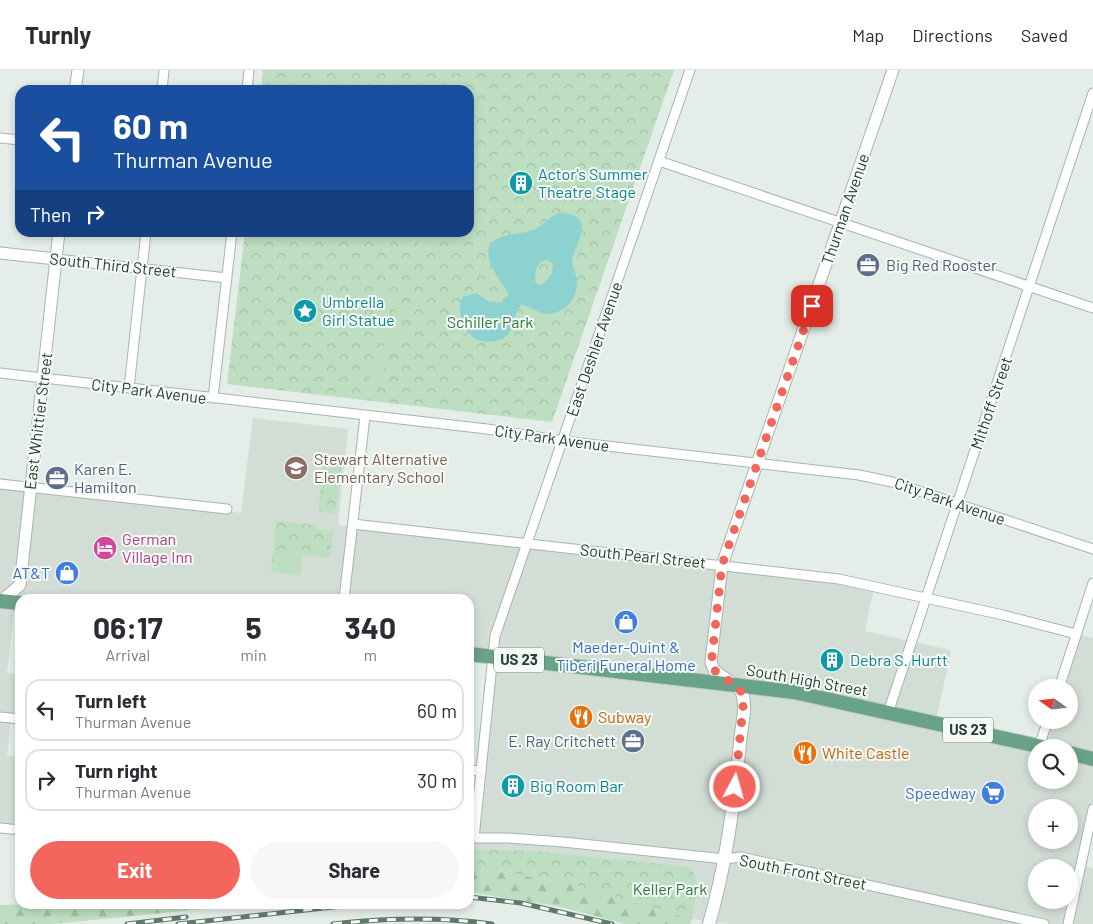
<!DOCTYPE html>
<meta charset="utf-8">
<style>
:root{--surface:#fff;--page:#f7f7f7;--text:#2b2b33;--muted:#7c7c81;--line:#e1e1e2;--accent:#f2665d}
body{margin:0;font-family:Barlow,sans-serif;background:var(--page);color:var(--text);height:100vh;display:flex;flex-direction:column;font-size:19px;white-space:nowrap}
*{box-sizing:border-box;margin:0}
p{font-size:16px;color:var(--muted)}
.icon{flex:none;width:28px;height:28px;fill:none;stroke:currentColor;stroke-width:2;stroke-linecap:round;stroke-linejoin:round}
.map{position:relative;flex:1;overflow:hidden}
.drawer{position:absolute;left:15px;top:524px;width:459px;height:315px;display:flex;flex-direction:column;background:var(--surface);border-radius:15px;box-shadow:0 2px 8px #0003}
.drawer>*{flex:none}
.guide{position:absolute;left:15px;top:15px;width:459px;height:152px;border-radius:15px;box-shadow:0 2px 8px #0003;background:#1a4fa0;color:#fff;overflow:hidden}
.needle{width:32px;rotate:285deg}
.tools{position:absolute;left:1028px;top:609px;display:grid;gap:10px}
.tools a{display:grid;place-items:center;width:50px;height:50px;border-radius:50%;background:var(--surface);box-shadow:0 2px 8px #0003;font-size:25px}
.pin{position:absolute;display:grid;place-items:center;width:42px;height:42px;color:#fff;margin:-21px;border-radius:10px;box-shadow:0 2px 8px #0006}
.me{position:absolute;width:55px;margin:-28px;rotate:6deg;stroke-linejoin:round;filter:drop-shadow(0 0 4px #0008)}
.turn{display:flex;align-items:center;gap:18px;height:105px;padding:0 15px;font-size:22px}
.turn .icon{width:65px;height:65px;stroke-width:2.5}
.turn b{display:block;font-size:35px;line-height:42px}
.then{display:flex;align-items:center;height:48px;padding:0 15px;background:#0003;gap:10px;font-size:19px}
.eta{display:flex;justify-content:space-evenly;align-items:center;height:85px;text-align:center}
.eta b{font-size:30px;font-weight:700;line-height:35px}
.primary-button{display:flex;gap:10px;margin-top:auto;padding:10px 15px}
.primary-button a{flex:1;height:58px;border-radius:30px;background:var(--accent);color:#fff;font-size:20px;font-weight:700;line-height:58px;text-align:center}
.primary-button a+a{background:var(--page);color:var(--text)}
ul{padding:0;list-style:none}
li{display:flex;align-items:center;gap:15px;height:62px;margin:0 10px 8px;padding:0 5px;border:2px solid var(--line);border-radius:15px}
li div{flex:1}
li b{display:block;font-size:19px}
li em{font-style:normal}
header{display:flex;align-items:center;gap:30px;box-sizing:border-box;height:70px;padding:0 25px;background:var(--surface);border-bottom:1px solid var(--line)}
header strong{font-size:24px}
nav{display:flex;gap:28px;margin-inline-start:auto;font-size:18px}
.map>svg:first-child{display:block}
.built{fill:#d2ddd6;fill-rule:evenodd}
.forest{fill:url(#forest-firs)}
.park{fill:url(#park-crowns)}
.garden{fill:#bddec0}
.water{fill:#8cd2d0;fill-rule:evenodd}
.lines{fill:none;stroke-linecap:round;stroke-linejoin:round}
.minor-casing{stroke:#a6b5ad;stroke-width:11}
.tertiary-casing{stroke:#a6b5ad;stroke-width:13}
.secondary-casing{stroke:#a2b9ad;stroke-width:14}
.primary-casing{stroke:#c1c9c6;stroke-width:16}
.minor{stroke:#fff;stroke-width:9}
.tertiary{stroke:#fff;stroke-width:11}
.secondary{stroke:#fff;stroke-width:12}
.primary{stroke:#68a389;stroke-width:14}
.rail-casing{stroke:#5e7a6d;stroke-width:5}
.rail{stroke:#f5faf6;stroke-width:3;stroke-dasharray:9;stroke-linecap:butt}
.route{stroke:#f2665d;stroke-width:9;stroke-dasharray:0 16.2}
.labels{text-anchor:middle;stroke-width:4;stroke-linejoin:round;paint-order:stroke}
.shield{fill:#f5faf6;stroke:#62776d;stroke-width:1}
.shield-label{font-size:15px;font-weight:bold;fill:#233f32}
.culture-label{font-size:16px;fill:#0d838f;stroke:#f5faf6;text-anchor:start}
.street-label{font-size:16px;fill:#233f32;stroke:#f5faf6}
.service-label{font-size:16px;fill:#4e5e75;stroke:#f5faf6;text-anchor:start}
.park-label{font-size:16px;fill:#2d763c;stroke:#f5faf6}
.education-label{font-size:16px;fill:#785e54;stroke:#f5faf6;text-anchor:start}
.hotel-label{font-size:16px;fill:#b23c85;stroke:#f5faf6;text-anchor:start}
.shop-label{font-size:16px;fill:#366cbe;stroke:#f5faf6;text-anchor:end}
.food-label{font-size:16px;fill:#c56008;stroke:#f5faf6;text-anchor:start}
</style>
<header>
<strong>Turnly</strong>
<nav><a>Map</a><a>Directions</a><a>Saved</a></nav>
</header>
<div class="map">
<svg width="1093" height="854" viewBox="0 0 1093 854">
<defs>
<pattern id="forest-firs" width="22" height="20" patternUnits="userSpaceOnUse" patternTransform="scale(1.25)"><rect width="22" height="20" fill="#bddec0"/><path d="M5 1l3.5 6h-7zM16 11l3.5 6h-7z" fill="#a2c0a5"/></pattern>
<pattern id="park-crowns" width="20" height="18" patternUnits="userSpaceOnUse" patternTransform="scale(1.25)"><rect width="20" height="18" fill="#bddec0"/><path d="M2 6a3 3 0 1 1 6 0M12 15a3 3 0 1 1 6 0" fill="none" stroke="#a2c0a5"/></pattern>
</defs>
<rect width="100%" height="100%" fill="#e4ede7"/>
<path class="built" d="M253,348l95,11 -10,96 536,62 -9,44 86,19 -15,71 103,23 8,-24h22v-32l-11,-1 18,-53 17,4v167l-14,60 14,3v56h-363l-38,-5 6,-29 -13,-24 -150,-15 -63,-2 19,-190 -22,-3v-57h-449l-5,5 -8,69 13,1v46l-9,-1 -4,37 13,1v75l-20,-3v-345l241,29zM1036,678h33v32h-33zM1036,738h33v32h-33zM1036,798h33v32h-33z"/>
<path class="forest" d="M469,796l101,18 122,35 -2,5h-65l-64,-17 -92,-15z
M48,834h205l-201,20h-52v-19z"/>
<path class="park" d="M263,0h411l-122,352 -325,-38 18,-151 224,-1v-142h-208z
M324,387l18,2 -6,55 -18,-2z
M276,451l40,4v4l17,2 -3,27 -27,-3 -3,20 -29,-3z
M469,779l66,2 150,15 9,7 4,17 -6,29 -122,-35 -101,-18z"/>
<path class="garden" d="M418 172a11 11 0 1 1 22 0a11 11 0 1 1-22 0Z
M399,235l9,5 -15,36 -2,3h-9l15,-43z
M388,284l1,2 -14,37 -10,-1 13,-37z
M276,483l23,3 -2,19 -23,-3z"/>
<path class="water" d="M560,143c42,1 11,36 12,49 1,8 6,14 5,23 -1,17 -17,32 -34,28 -8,-2 -13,-7 -22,-8 -11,13 -4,32 -26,36 -6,1 -14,1 -20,-2 -11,-9 -20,-29 -12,-42l13,-4 12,8 14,2 7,-9c-9,-15 -39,-47 -5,-58 8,-3 18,-2 27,-5 11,-3 17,-15 29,-18zM548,190l5,4 -1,9 -8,11 -6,1 -4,-5 3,-13 5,-6z"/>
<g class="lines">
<g class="minor-casing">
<path id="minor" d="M162,20l2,-20
M247,20l2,-20
M0,68l20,2
M659,91l434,147
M56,189l171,19
M0,303l487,56 76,12 296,34 33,7 201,67
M129,318l17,-156
M213,328l19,-166
M0,414l227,25
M353,454l486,55 164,36 73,19
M344,529l21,-183
M1059,618l34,-105
M888,643l205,-620
M0,647l20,2
M1039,676l9,-26
M469,700l12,1
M0,758l20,2
M470,768h38l55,4 162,17 16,-2 303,67
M474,768l21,-202 195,-566
M1068,854l25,-115"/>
</g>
<g class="tertiary-casing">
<path id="tertiary" d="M75,20l3,-20
M0,183l56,6
M1,531l19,-16 39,-353
M733,614l-19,-14 -3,-8 11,-97 171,-495"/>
</g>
<g class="secondary-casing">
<path id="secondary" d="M709,854c17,-59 25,-120 31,-181 1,-17 8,-37 1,-53l-8,-6"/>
</g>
<g class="primary-casing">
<path id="primary" d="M0,531l20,2
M469,584l325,38 253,56
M1069,683l24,6"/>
</g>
<use href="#minor" class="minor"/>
<use href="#tertiary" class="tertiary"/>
<use href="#secondary" class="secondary"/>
<use href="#primary" class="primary"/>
<g class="rail-casing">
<path id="rail" d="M469,827l52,6 91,21
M127,854l59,-7
M178,854l182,-20
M333,854c53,-6 107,-7 159,0"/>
</g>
<use href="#rail" class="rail"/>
</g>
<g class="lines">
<path class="route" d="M735,717l9,-90c-6,-15 -24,-18 -33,-31l11,-101 90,-259"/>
</g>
<defs>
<g id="building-disc" transform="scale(1.25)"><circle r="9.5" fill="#0f9aa8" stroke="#f5faf6"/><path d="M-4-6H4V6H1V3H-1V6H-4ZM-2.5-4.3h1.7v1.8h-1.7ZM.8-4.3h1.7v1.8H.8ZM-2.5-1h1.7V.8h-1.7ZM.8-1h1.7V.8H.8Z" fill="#fff"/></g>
<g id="office-disc" transform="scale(1.25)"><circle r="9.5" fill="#5c6f8a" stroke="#f5faf6"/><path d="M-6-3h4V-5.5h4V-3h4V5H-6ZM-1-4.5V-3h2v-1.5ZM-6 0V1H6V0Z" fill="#fff"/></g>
<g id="sight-disc" transform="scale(1.25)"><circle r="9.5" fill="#0f9aa8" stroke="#f5faf6"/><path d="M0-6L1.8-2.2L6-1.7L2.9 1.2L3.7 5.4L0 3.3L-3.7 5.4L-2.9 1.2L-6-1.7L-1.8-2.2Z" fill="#fff"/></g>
<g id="school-disc" transform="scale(1.25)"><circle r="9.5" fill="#8d6e63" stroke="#f5faf6"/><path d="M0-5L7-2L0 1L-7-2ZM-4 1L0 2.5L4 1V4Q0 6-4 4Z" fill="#fff"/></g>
<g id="hotel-disc" transform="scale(1.25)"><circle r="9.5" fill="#d1479c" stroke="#f5faf6"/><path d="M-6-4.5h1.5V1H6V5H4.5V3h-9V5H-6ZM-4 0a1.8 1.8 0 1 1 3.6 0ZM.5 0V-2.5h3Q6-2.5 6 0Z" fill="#fff"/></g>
<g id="shop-disc" transform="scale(1.25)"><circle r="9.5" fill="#3f7fe0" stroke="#f5faf6"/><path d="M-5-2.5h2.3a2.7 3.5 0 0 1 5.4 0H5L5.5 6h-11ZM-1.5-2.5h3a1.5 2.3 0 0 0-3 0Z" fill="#fff"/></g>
<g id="restaurant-disc" transform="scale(1.25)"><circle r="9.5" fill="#e8710a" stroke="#f5faf6"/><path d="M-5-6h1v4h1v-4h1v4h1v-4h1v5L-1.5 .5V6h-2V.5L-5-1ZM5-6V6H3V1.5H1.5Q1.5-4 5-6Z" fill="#fff"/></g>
<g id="supermarket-disc" transform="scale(1.25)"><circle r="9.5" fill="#3f7fe0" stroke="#f5faf6"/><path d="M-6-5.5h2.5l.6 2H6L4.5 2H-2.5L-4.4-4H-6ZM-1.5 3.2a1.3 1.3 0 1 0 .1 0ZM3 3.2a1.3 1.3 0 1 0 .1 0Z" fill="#fff"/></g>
</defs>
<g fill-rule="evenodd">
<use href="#building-disc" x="521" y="113"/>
<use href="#office-disc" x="868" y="195"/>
<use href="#sight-disc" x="305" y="241"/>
<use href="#school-disc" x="296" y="398"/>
<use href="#office-disc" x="57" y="408"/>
<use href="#hotel-disc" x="105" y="478"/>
<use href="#shop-disc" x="67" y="503"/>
<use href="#shop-disc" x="626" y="552"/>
<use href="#building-disc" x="832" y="590"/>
<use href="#restaurant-disc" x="581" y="647"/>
<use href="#office-disc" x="633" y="671"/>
<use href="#restaurant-disc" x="805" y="683"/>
<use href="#building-disc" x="513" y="716"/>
<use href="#supermarket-disc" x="993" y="723"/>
</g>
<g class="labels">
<g class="shield">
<rect x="494" y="577.5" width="50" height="25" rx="4"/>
<rect x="943" y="647.5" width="50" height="25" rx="4"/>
</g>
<g class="shield-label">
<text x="519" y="595">US 23</text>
<text x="968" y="665">US 23</text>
</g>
<g class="culture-label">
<text x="538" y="110">Actor's Summer<tspan x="538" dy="18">Theatre Stage</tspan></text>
<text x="322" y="238">Umbrella<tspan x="322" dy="18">Girl Statue</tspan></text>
<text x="850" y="596">Debra S. Hurtt</text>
<text x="530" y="722">Big Room Bar</text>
</g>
<g class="street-label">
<text transform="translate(845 139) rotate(-71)" y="6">Thurman Avenue</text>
<text transform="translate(113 195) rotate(6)" y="6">South Third Street</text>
<text transform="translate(594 279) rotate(-71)" y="6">East Deshler Avenue</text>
<text transform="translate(149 321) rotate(7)" y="6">City Park Avenue</text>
<text transform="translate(991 333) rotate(-71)" y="6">Mithoff Street</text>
<text transform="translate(38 351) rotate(-83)" y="6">East Whittier Street</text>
<text transform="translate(552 368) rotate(8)" y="6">City Park Avenue</text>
<text transform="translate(950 431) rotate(19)" y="6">City Park Avenue</text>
<text transform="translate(643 486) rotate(6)" y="6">South Pearl Street</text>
<text transform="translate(807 610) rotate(10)" y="6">South High Street</text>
<text transform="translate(803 802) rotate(11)" y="6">South Front Street</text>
</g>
<g class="service-label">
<text x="886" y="201">Big Red Rooster</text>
<text x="74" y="405">Karen E.<tspan x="74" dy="18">Hamilton</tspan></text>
<text x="616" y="677" text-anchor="end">E. Ray Critchett</text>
</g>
<g class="park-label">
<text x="490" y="258">Schiller Park</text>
<text x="670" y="825">Keller Park</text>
</g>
<g class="education-label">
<text x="314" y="395">Stewart Alternative<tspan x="314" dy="18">Elementary School</tspan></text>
</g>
<g class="hotel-label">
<text x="122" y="475">German<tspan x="122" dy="18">Village Inn</tspan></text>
</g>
<g class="shop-label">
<text x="50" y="509">AT&amp;T</text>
<text x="626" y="583" text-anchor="middle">Maeder-Quint &amp;<tspan x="626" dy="18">Tiberi Funeral Home</tspan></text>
<text x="976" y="729">Speedway</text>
</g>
<g class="food-label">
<text x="598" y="653">Subway</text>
<text x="822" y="689">White Castle</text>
</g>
</g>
</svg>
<div class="tools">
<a><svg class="needle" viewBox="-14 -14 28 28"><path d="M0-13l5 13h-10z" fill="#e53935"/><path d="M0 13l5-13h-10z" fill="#7c7c81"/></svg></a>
<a><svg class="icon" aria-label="search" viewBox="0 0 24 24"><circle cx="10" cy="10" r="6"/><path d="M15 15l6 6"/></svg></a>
<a>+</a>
<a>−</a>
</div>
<div class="pin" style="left:812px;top:236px;background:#d93025"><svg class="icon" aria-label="arrive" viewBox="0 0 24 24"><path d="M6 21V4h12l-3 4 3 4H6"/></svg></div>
<svg class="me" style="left:735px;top:717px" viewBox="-20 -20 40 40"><circle r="17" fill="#f2665d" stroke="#fff" stroke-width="3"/><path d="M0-11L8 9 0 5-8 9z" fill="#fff"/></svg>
<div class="guide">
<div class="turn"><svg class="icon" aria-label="left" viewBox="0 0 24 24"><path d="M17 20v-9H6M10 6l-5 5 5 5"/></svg><div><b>60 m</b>Thurman Avenue</div></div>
<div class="then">Then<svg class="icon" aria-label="right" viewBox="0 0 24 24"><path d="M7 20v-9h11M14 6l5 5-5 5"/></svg></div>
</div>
<section class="drawer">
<div class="eta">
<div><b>06:17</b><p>Arrival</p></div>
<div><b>5</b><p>min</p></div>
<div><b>340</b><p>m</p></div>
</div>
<ul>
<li><svg class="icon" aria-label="left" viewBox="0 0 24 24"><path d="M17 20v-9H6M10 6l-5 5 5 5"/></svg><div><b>Turn left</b><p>Thurman Avenue</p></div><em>60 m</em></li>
<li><svg class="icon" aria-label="right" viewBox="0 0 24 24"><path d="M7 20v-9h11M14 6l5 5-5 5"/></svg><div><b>Turn right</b><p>Thurman Avenue</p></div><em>30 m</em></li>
</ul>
<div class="primary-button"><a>Exit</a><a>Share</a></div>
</section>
</div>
